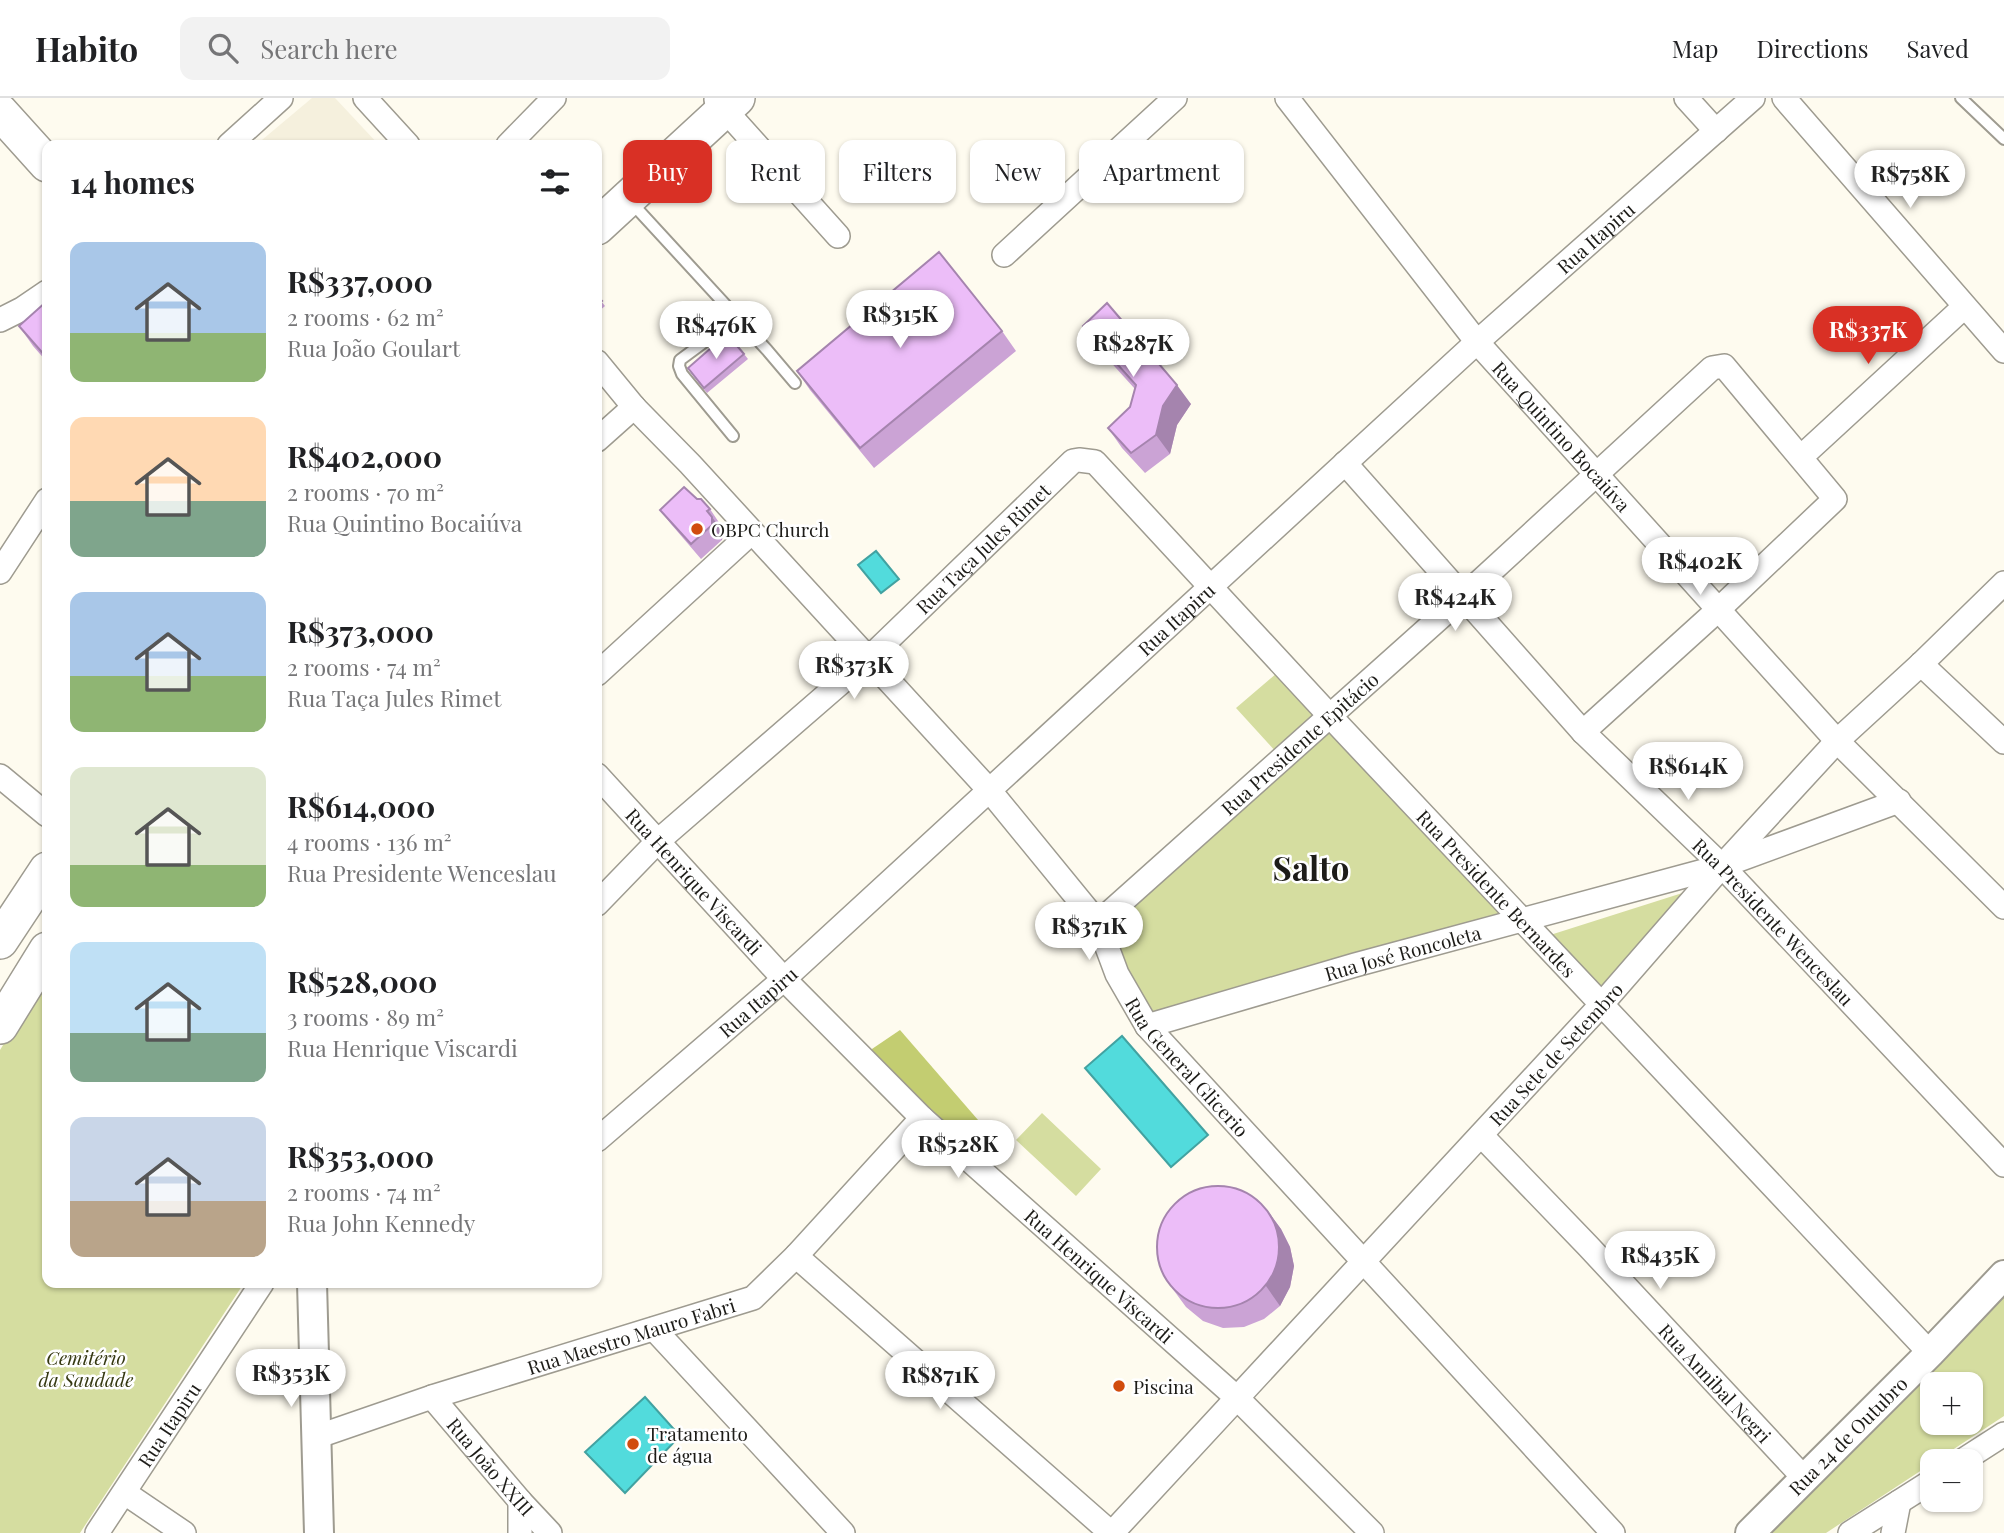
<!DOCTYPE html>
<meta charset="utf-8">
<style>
:root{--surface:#fff;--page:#f2f2f2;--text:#202124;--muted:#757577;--line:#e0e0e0;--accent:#d93025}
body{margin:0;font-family:"Playfair Display",serif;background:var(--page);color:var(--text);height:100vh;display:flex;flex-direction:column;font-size:26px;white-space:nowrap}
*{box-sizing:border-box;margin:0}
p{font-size:23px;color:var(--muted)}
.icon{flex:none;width:38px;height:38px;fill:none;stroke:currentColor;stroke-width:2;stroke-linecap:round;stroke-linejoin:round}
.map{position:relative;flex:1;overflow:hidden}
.details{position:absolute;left:42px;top:42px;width:560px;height:1148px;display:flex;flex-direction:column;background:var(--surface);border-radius:14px;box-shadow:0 2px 5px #0004}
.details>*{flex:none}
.banner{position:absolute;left:623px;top:42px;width:665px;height:63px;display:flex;gap:14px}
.tools{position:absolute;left:1920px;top:1274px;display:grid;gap:14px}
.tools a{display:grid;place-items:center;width:63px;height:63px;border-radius:14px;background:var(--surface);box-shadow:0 2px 5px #0004;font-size:35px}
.price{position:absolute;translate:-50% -60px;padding:0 16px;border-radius:24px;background:#fff;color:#222;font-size:23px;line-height:46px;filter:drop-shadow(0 2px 4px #0008)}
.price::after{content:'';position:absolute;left:50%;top:42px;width:21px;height:16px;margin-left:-10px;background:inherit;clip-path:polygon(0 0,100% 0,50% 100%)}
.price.active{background:var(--accent);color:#fff}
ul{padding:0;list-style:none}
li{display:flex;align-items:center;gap:21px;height:175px;padding:0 28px}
li span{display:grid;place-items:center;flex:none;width:196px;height:140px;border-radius:14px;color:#555}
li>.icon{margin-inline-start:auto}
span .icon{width:84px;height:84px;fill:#fffc;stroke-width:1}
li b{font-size:30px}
h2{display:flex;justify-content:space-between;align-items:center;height:84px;padding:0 28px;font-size:30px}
.pill{padding:0 24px;border-radius:14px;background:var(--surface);box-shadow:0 2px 5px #0004;font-size:24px;line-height:63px}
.pill.active{background:var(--accent);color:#fff}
header{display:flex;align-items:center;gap:42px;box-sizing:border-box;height:98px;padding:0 35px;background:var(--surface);border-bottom:2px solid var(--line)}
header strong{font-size:33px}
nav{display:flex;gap:38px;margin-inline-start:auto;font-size:24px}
.search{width:490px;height:63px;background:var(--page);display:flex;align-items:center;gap:18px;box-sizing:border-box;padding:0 24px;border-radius:14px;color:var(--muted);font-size:26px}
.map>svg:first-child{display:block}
</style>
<header>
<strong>Habito</strong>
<div class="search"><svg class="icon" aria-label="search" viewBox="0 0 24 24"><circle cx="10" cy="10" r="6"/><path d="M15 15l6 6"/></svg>Search here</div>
<nav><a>Map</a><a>Directions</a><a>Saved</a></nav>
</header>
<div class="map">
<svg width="2004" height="1435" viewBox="0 0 2004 1435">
<rect width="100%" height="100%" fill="#fefbef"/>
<path fill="#f5f0dd" d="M 312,0 L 335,0 L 379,47 L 256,47 Z"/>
<path fill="#d5dda0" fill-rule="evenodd" d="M 1277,575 L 1317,619 L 1277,655 L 1236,610 Z
M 1328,621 L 1518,819 L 1146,924 L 1100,824 Z
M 1695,791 L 1602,897 L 1547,838 Z
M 47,876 L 47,1185 L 244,1185 L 80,1435 L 0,1435 L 0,952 Z
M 1042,1015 L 1101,1071 L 1076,1098 L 1016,1042 Z
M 2004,1197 L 2004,1318 L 1826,1435 L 1770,1435 ZM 1932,1286 L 1970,1286 L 1970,1325 L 1932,1325 Z"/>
<path fill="#c3cd71" d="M 900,932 L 985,1030 L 978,1060 L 869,953 Z"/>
<path fill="#52dbdc" stroke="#42a2a1" stroke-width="2" d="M 876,453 L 899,481 L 881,495 L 858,467 Z
M 1122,938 L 1208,1037 L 1171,1069 L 1085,970 Z
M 645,1299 L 680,1338 L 625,1395 L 585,1354 Z"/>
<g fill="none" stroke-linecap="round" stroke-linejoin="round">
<defs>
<path id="service" d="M 1961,0 L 2004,41
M 630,103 L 767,252 L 795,285
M 733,338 L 682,276 L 679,268 L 680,262 L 738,219"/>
<g id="minor">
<path d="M 365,0 L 408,47"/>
<path id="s1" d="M 1287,0 L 1477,244 L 1837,643 L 2004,809"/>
<path d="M 1686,0 L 1716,33"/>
<path d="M 1784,0 L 2004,253"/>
<path d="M 716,2 L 838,138"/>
<path d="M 229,47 L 281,0"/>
<path d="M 508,47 L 554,0"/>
<path d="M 1004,157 L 1175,0"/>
<path d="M 0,222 L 22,211 L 47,194"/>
<path id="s2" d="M 597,264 L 634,309 L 690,366 L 990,693 L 1098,825 L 1117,876 L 1147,928 L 1613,1435"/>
<path d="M 597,342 L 634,309"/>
<path d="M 1801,359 L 1964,209"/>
<path id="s3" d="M 1345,365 L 1583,634 L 1722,768 L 2004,1067"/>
<path d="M 0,474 L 47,402"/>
<path d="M 1921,566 L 2004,644"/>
<path d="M 597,576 L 752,434"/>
<path id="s4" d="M 597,677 L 784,881 L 922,1020 L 1237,1300 L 1372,1435"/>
<path d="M 0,678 L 47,717"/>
<path id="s5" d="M 597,806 L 658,743 L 868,561 L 1073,363 L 1079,362 L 1095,364 L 1329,617 L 1930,1255"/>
<path id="s6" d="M 1098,825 L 1463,499 L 1712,270 L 1724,268 L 1835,401 L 1719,511 L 1583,634"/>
<path id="s7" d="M 1147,928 L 1355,867 L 1722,768 L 1899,703"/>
<path id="s8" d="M 1481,1037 L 1588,1148 L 1805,1381"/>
<path id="s9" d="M 597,1042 L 784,881 L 1477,244 L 1753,0"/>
<path d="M 796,1158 L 1111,1435"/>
<path d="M 654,1231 L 843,1435"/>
<path id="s10" d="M 432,1299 L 520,1403 L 550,1435"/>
<path id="s11" d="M 316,1339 L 432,1299 L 753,1200 L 796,1158 L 922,1020"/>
<path d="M 1962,1363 L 2004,1336"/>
<path d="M 125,1395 L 184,1435"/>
<path id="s12" d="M 97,1435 L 262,1185"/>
<path d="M 520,1435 L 520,1403"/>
<path id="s13" d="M 1112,1435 L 1601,907 L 1722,768 L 1837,643 L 1921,566 L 2004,485"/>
<path d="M 1850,1435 L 1932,1383"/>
<path d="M 1893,1435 L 1899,1404"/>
</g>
<g id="tertiary">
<path d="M 312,1185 L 319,1435"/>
<path id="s14" d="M 1750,1435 L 1930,1255 L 2004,1177"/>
</g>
<path id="primary" d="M 0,14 L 47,66
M 597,129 L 737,0
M 0,843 L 47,772
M 0,928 L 47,852"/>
</defs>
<use href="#service" stroke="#9e9b90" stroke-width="14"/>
<use href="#minor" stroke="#9e9b90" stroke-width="26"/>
<use href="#tertiary" stroke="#9e9b90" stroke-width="32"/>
<use href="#primary" stroke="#9e9b90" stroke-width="38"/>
<use href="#service" stroke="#fff" stroke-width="10"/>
<use href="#minor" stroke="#fff" stroke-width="23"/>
<use href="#tertiary" stroke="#fff" stroke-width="28"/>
<use href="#primary" stroke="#fff" stroke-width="35"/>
</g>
<path fill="#cba3d5" d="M 597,198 L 605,208 L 597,215 Z
M 47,203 L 47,264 L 33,248 L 19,228 Z
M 1083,228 L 1191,306 L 1177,327 L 1170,356 L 1145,375 L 1122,350 L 1108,330 L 1130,309 L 1135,291 L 1096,248 Z
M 1002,233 L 1016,253 L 874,370 L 810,292 L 797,273 Z
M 744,256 L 748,261 L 707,295 L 691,275 Z
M 697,401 L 710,411 L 720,426 L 718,428 L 723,434 L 722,442 L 701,461 L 671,426 L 660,412 Z
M 1267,1112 L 1281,1131 L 1290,1149 L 1294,1168 L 1290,1189 L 1280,1208 L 1264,1221 L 1244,1229 L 1223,1230 L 1203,1223 L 1186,1209 L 1172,1190 Z"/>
<path fill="#a584ae" d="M 1177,287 L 1191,306 L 1177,327 L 1170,356 L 1156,337 L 1163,308 Z
M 712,419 L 723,434 L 722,442 L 712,427 Z
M 1267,1112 L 1281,1131 L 1290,1149 L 1294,1168 L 1290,1189 L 1280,1208 L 1266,1188 Z"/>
<path fill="#ecbdf8" stroke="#a584ae" stroke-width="2" d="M 939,154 L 1002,233 L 860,350 L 797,273 Z
M 597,198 L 602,203 L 597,207 Z
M 47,203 L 47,260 L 19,228 Z
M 1107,205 L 1177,287 L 1163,308 L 1156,337 L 1131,355 L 1108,330 L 1130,309 L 1136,287 L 1083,228 Z
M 727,236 L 744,256 L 704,290 L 688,270 Z
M 684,389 L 697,401 L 701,401 L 710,411 L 707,413 L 712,419 L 712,427 L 691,446 L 660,412 Z
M1157 1149a61 61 0 1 1 122 0a61 61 0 1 1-122 0Z"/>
<g fill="#d14c0e" stroke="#fff" stroke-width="2.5">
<circle cx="697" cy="431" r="7"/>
<circle cx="1119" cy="1288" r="7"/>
<circle cx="633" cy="1346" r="7"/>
</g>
<g text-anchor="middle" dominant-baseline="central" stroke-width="5" stroke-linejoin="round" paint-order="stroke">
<g font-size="19" fill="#1d1c18" stroke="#fff">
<text stroke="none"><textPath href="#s9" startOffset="1346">Rua Itapiru</textPath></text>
<text stroke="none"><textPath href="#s1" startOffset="436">Rua Quintino Bocaiúva</textPath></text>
<text stroke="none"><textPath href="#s5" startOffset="525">Rua Taça Jules Rimet</textPath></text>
<text stroke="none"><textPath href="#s9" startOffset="779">Rua Itapiru</textPath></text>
<text stroke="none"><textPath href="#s6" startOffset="270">Rua Presidente Epitácio</textPath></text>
<text stroke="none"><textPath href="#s4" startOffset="144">Rua Henrique Viscardi</textPath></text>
<text stroke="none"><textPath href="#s5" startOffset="1262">Rua Presidente Bernardes</textPath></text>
<text stroke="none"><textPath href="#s3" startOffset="628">Rua Presidente Wenceslau</textPath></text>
<text stroke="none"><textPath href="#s7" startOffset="266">Rua José Roncoleta</textPath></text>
<text stroke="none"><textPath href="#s9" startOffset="212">Rua Itapiru</textPath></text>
<text stroke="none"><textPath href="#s13" startOffset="653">Rua Sete de Setembro</textPath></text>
<text stroke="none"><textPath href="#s2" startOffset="924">Rua General Glicerio</textPath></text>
<text stroke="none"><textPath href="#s4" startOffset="710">Rua Henrique Viscardi</textPath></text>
<text stroke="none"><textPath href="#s11" startOffset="331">Rua Maestro Mauro Fabri</textPath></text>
<text stroke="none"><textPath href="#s8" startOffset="341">Rua Annibal Negri</textPath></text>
<text stroke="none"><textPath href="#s12" startOffset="130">Rua Itapiru</textPath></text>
<text stroke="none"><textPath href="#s14" startOffset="138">Rua 24 de Outubro</textPath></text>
<text stroke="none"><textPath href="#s10" startOffset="91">Rua João XXIII</textPath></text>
</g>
<g font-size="19" fill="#1d1c18" stroke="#fff" text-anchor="start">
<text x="711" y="431">OBPC Church</text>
<text x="1133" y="1288">Piscina</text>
<text x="647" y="1335">Tratamento<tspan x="647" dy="22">de água</tspan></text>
</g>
<g font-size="19" font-style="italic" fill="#353811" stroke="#fff">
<text x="86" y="1259">Cemitério<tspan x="86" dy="22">da Saudade</tspan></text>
</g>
<g font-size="33" font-weight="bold" fill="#1d1c18" stroke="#fff">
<text x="1311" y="769">Salto</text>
</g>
</g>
</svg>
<div class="tools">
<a>+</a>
<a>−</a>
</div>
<b class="price" style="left:1910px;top:112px">R$758K</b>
<b class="price" style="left:900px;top:252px">R$315K</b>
<b class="price" style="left:716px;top:263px">R$476K</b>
<b class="price active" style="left:1868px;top:268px">R$337K</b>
<b class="price" style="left:1133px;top:281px">R$287K</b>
<b class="price" style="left:1700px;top:499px">R$402K</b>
<b class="price" style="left:1455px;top:535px">R$424K</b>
<b class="price" style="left:854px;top:603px">R$373K</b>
<b class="price" style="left:1688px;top:704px">R$614K</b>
<b class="price" style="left:1089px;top:864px">R$371K</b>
<b class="price" style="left:958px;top:1082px">R$528K</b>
<b class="price" style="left:1660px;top:1193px">R$435K</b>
<b class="price" style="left:291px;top:1311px">R$353K</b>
<b class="price" style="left:940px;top:1313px">R$871K</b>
<div class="banner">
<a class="pill active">Buy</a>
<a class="pill">Rent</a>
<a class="pill">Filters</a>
<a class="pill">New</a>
<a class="pill">Apartment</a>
</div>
<section class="details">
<h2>14 homes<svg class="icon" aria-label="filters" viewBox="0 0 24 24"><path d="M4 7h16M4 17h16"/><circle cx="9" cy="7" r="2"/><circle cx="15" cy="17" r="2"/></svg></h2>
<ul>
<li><span style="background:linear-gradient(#a9c7e8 65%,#8fb573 0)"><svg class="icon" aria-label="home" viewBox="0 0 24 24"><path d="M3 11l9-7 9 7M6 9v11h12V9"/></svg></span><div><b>R$337,000</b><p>2 rooms · 62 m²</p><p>Rua João Goulart</p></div></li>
<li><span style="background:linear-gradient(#ffd9b3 60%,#7fa58c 0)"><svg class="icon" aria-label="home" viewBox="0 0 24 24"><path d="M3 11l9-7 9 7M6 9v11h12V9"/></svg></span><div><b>R$402,000</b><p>2 rooms · 70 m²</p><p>Rua Quintino Bocaiúva</p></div></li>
<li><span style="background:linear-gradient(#a9c7e8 60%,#8fb573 0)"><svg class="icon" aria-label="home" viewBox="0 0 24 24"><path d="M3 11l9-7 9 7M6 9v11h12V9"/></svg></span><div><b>R$373,000</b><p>2 rooms · 74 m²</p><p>Rua Taça Jules Rimet</p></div></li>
<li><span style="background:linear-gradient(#dfe7d0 70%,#8fb573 0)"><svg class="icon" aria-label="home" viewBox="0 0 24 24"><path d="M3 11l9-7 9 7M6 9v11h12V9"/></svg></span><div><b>R$614,000</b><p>4 rooms · 136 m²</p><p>Rua Presidente Wenceslau</p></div></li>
<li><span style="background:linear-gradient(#bfe0f5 65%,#7fa58c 0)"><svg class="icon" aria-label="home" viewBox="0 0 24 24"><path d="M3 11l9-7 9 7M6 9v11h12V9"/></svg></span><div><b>R$528,000</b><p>3 rooms · 89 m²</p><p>Rua Henrique Viscardi</p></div></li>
<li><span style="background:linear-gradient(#c9d6e8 60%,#b9a48a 0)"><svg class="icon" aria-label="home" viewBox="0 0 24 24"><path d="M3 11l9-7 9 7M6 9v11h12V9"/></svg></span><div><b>R$353,000</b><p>2 rooms · 74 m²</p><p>Rua John Kennedy</p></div></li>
</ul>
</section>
</div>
